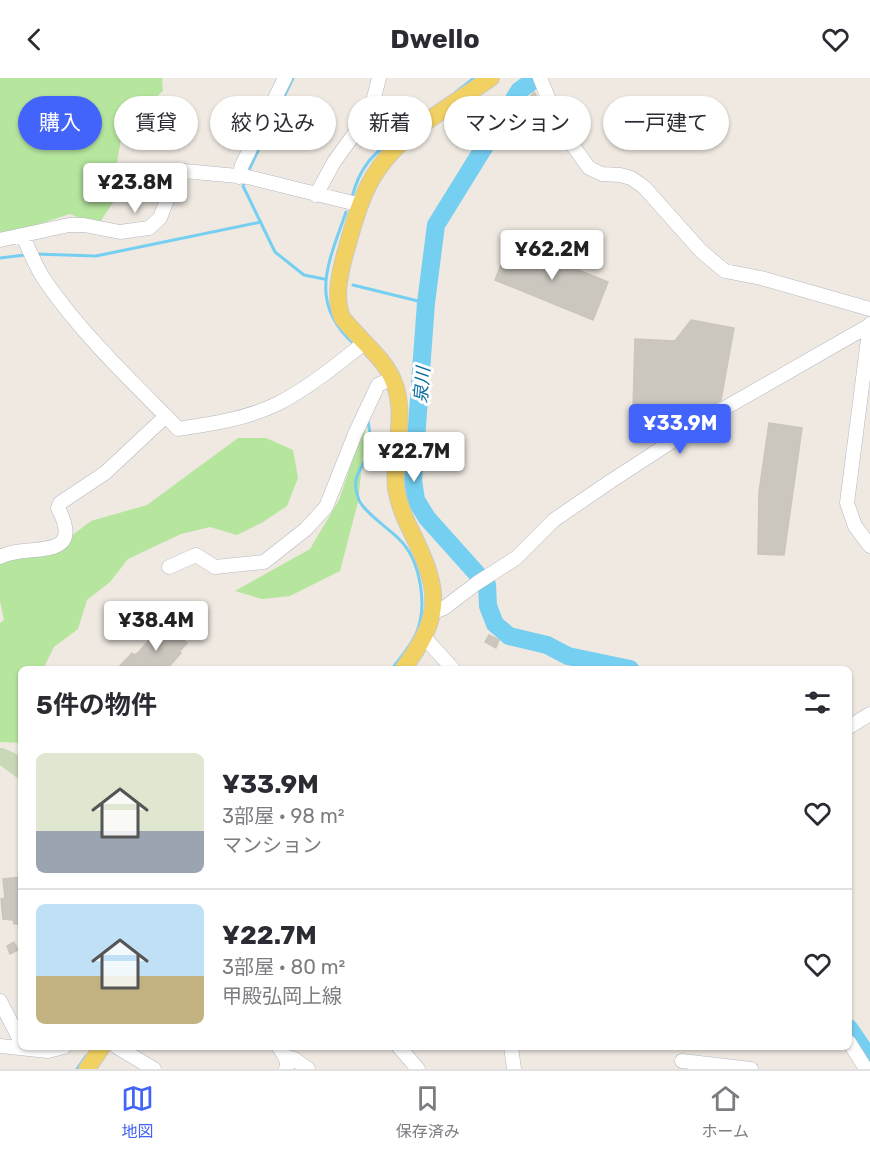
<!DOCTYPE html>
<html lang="ja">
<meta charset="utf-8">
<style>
:root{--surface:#fff;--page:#f7f7f7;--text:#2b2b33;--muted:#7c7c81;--line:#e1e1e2;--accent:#4264fb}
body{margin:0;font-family:Rubik,"Noto Sans JP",sans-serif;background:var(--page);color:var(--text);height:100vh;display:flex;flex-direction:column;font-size:22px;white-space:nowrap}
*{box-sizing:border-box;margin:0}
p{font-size:20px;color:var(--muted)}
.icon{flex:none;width:33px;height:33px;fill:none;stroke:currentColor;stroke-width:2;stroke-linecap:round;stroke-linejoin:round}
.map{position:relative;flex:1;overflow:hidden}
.drawer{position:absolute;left:18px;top:588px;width:834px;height:384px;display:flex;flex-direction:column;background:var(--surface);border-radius:9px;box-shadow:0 2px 4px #0004}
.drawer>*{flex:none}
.banner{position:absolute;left:18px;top:18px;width:834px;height:54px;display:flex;gap:12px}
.price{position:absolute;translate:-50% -51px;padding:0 14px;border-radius:6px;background:#fff;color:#222;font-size:20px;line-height:39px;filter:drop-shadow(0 2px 3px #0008)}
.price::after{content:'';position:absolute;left:50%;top:36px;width:18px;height:14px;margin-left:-9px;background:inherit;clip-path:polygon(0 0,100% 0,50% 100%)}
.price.selected{background:var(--accent);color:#fff}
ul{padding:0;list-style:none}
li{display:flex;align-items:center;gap:18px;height:150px;padding:0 18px}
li+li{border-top:2px solid var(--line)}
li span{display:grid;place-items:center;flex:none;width:168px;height:120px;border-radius:9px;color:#555}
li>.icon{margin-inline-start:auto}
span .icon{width:72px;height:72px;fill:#fffc;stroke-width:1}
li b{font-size:26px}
h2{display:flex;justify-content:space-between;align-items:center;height:72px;padding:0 18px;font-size:26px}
.tag{padding:0 21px;border-radius:27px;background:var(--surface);box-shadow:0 2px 4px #0004;font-size:21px;line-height:54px}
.tag.selected{background:var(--accent);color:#fff}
header{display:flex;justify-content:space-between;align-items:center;height:78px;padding:0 18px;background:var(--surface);font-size:27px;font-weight:700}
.menu{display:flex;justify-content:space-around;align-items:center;height:84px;border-top:2px solid var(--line);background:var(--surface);font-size:16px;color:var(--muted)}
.menu a{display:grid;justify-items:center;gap:3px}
.menu .selected{color:var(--accent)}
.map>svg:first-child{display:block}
</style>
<header><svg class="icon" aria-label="back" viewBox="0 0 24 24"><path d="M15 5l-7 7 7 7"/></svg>Dwello<svg class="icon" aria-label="heart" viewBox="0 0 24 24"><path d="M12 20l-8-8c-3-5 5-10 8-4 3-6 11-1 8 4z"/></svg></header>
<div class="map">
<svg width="870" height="991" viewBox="0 0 870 991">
<rect width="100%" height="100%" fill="#efe9e1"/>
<path fill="#b6e59e" d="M 0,0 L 162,0 L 163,13 L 138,35 L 121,61 L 116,90 L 116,120 L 98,147 L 70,136 L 12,155 L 0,156 Z
M 367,339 L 358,424 L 340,493 L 290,518 L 262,521 L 235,513 L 310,471 L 339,422 Z
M 238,360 L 266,360 L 293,372 L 298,400 L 287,428 L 263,444 L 237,457 L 210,449 L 181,456 L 128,481 L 110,504 L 87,522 L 78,551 L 54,569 L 43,591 L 21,591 L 21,665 L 0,664 L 0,545 L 4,542 L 0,523 L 0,484 L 18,476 L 46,477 L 91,443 L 147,427 Z"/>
<path fill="#c8d9b8" d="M 0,670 L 3,670 L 21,678 L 21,703 L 0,687 Z"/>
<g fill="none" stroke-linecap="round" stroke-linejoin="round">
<path stroke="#75cff0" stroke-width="3" d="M 456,14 L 474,0
M 247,96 L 293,0
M 245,102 L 243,108 L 275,174 L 304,197 L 324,201
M 352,119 C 360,88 373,76 398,57
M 346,134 C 329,184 307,224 354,266
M 35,176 L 96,178 L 261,144
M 0,180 L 25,177
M 353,207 L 426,225
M 368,343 C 369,351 372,363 370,370 C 364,393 349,395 359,422 C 364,434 389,451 399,461 C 421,482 428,529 416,556 C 410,569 400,580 392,591
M 77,991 L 86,978"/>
<path stroke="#75cff0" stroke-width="18" d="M 536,0 L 519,13 L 436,147 L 426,225 L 413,402 L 416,422 L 427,440 L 487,507 L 488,528 L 495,546 L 509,558 L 547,567 L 568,578 L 630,591
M 849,950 L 870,981"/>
</g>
<path fill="#cbc7bf" stroke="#cbc5ba" stroke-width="1.5" d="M 534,14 L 539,22 L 526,39 L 519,33 Z
M 510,164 L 608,204 L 593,242 L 495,202 Z
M 691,242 L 734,250 L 721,322 L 693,339 L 633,332 L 635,261 L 675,263 Z
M 769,345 L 802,350 L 784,477 L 758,476 L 759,414 Z
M 161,548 L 173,558 L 176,556 L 187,565 L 179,574 L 181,575 L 167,591 L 117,591 L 132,575 L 134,577 L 138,575 Z
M 489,557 L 499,562 L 496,570 L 485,564 Z
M 21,799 L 21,846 L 14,846 L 13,842 L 3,841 L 1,821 L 5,820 L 3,801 Z
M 14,864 L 18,872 L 10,876 L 7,868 Z"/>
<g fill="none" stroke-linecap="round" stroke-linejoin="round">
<defs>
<path id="minor" d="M 540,0 L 561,51 L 589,90 L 602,96 L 620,97 L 631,100 L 644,109 L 701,173 L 725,193 L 761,200 L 870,231
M 239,99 L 242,87 L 285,0
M 316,117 L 334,84 L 352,59 L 363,47 L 370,35 L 379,0
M 23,158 C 30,174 36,190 46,204 C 79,252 124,296 166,338
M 0,162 L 69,147 L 84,147 L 120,154 L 149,150 L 160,140 L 172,109 L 178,99 L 184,93 L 248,99 L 361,127
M 870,246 L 847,425 L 855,448 L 870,468
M 0,479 C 26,464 87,486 58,430 L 60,425 L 105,395 L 166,338 L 178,351 C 211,346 246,341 277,326 C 307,311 338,286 364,265
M 169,489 L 196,477 L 215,489 L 264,484 L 306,451 L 326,429 L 355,356 L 378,307 L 392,300
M 434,534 L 444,530 L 477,505 L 516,480 L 554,442 L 611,403 L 711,338 L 870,247
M 424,559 L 453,591
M 849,649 L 870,636
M 0,923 L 21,964
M 849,964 L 866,991
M 0,968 L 48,973 L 64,969
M 117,969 L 154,991
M 279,969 C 283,976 290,983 286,991
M 399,969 L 418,991
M 511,969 L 514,991
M 286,979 L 294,981 L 308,991
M 682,983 L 751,991"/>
<path id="major" d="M 403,591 C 440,541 442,517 415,461 C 407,445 399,429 396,410 C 392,374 408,337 393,302 C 385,283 367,268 354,253 C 350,248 344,243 342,239 C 334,219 340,195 345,176 C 352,151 360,121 373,99 C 399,55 451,28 491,0
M 87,991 L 102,969"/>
</defs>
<use href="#minor" stroke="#b4b7c1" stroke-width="15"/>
<use href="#major" stroke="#c9c9c9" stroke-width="18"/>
<use href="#minor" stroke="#fff" stroke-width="14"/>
<use href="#major" stroke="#f2d163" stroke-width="16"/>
</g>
<g text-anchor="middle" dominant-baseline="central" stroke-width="6" stroke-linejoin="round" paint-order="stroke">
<g font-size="18" font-style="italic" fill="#0d6fa3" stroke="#fff">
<text transform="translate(422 307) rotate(-85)">泉川</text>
</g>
</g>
</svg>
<b class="price" style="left:135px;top:136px">¥23.8M</b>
<b class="price" style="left:552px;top:203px">¥62.2M</b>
<b class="price selected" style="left:680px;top:377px">¥33.9M</b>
<b class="price" style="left:414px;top:405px">¥22.7M</b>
<b class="price" style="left:156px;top:574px">¥38.4M</b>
<div class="banner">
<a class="tag selected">購入</a>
<a class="tag">賃貸</a>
<a class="tag">絞り込み</a>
<a class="tag">新着</a>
<a class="tag">マンション</a>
<a class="tag">一戸建て</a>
</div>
<section class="drawer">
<h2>5件の物件<svg class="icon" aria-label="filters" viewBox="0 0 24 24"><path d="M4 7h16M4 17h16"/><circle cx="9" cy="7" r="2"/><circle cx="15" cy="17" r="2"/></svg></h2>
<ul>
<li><span style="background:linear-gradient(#dfe7d0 65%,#9aa5b1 0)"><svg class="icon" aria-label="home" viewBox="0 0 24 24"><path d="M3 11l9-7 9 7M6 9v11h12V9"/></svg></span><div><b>¥33.9M</b><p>3部屋 · 98 m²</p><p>マンション</p></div><svg class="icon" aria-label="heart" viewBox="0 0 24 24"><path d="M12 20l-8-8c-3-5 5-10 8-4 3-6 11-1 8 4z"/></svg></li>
<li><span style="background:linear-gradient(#bfe0f5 60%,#c2b280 0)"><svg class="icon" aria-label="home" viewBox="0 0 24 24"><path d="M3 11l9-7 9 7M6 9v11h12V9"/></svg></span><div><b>¥22.7M</b><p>3部屋 · 80 m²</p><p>甲殿弘岡上線</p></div><svg class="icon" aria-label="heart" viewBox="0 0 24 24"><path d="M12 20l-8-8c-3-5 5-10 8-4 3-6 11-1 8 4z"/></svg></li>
</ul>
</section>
</div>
<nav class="menu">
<a class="selected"><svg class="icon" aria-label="map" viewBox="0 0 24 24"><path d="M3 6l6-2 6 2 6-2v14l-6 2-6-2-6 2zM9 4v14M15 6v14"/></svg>地図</a>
<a><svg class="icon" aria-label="saved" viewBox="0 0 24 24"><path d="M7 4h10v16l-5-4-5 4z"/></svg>保存済み</a>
<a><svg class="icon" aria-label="home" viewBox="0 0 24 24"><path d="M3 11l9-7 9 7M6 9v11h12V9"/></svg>ホーム</a>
</nav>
